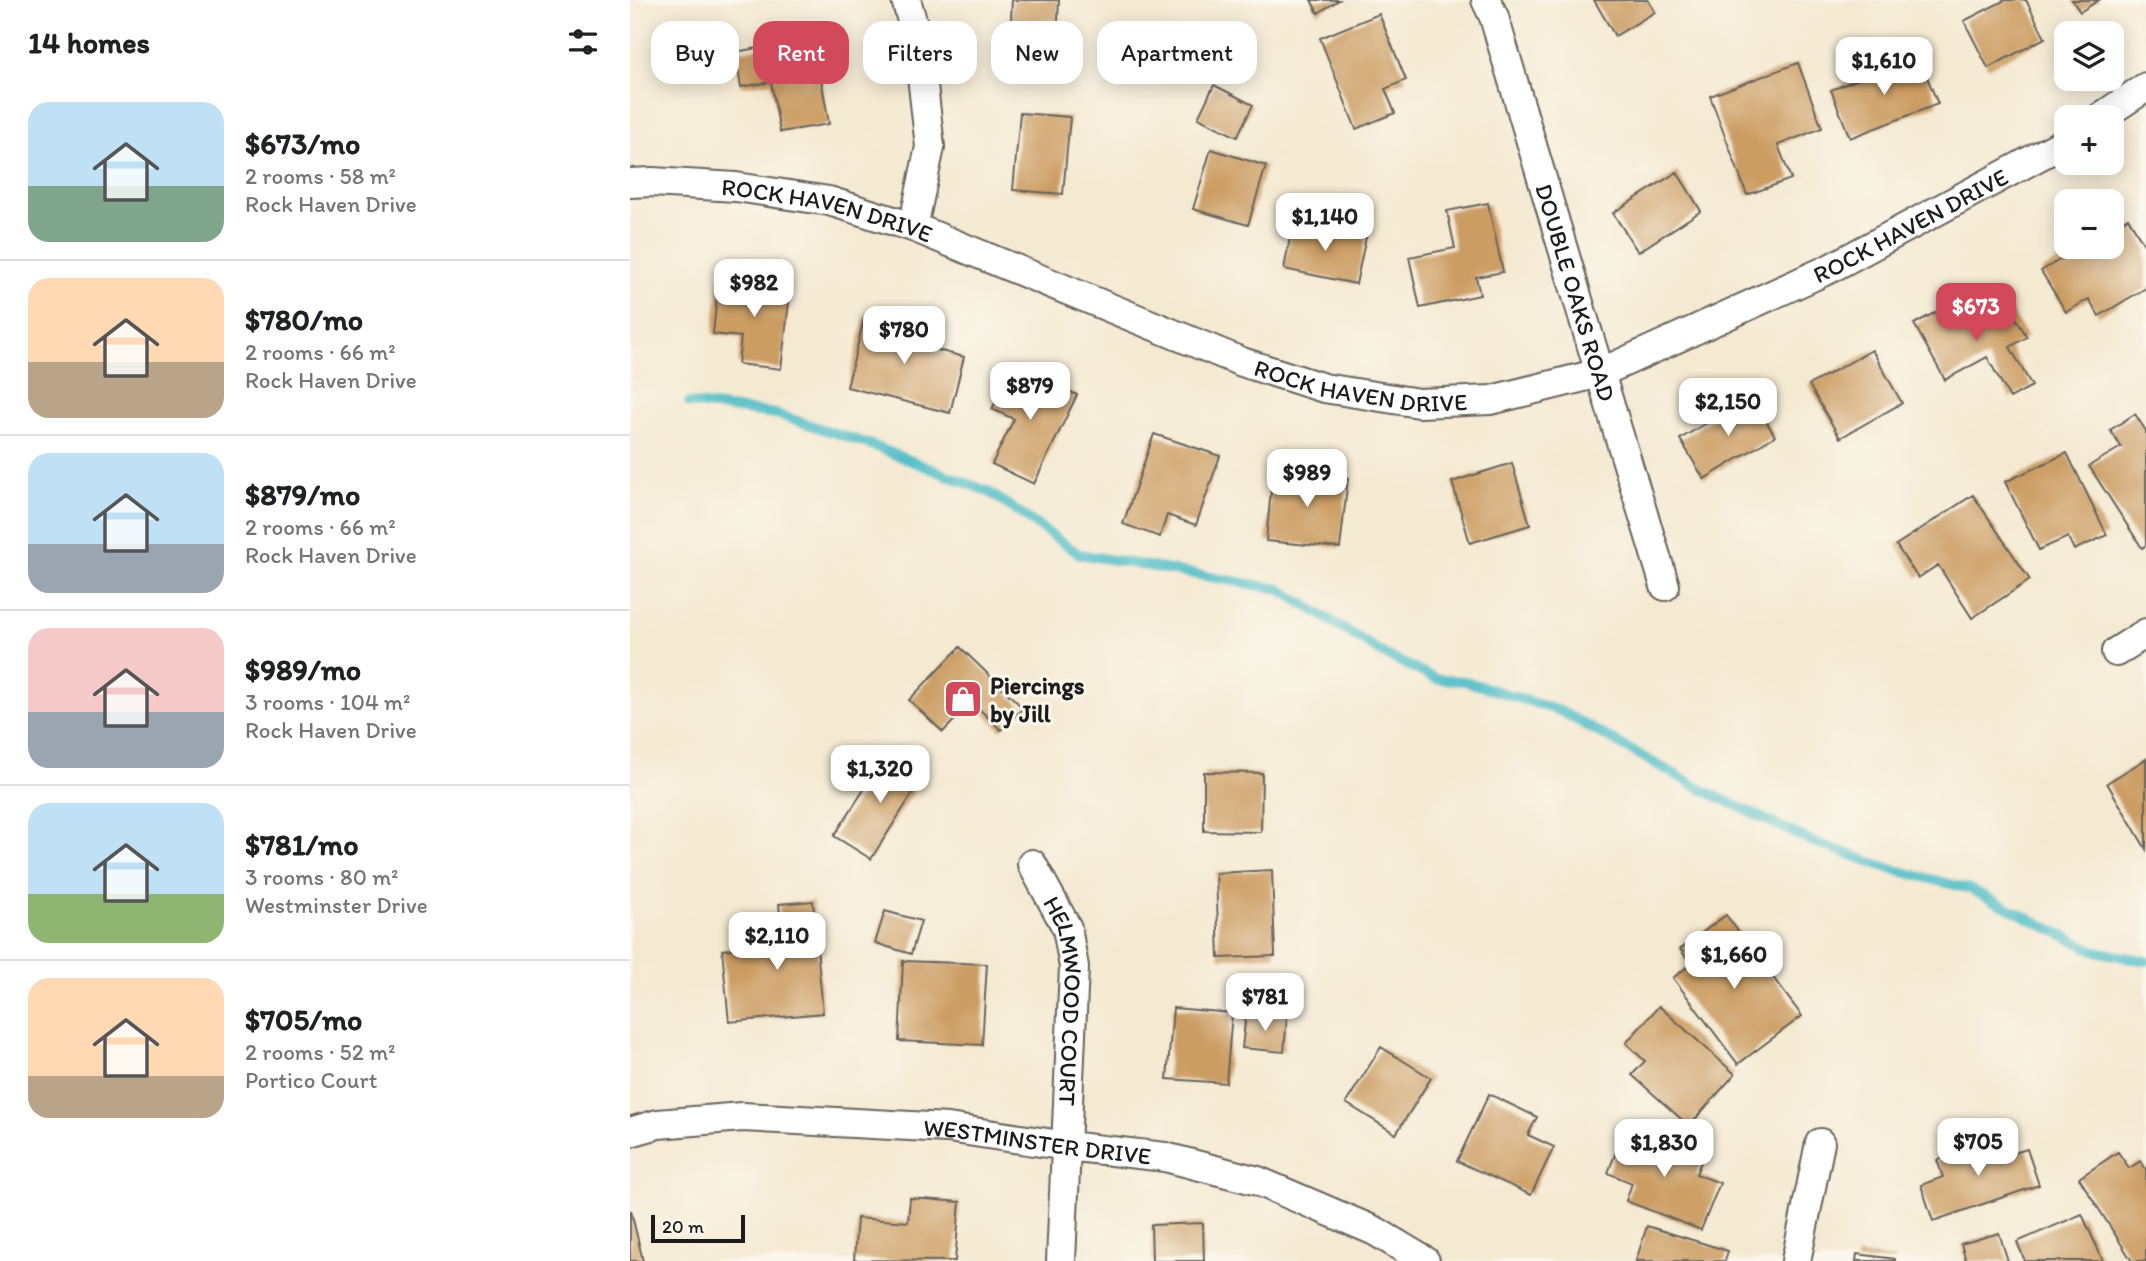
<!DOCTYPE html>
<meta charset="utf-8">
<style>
:root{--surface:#fff;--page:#f2f2f2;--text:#202124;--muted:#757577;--line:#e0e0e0;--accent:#d1495b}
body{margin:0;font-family:Itim,sans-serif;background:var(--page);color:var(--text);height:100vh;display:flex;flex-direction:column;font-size:26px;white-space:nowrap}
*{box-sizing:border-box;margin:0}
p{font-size:23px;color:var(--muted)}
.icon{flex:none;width:38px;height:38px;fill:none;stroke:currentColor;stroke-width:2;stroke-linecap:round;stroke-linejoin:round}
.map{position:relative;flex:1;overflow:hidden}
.drawer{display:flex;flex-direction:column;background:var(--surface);width:630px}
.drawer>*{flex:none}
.banner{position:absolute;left:21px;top:21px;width:665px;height:63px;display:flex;gap:14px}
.buttons{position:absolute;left:1424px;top:21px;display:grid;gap:14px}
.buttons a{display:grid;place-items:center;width:70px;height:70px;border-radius:14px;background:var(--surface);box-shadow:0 4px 18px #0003;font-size:35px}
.scale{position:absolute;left:21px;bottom:18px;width:94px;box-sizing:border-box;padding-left:7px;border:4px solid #1c1c1c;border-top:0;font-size:19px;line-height:24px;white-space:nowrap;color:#1c1c1c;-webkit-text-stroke:5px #fbf7ec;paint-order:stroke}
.price{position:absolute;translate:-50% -60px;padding:0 16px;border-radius:14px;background:#fff;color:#222;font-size:23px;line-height:46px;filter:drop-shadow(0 2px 4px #0008)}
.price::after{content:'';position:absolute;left:50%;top:42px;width:21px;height:16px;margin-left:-10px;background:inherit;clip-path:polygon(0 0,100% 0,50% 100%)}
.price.current{background:var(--accent);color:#fff}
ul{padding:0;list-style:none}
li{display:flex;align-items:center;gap:21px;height:175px;padding:0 28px}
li+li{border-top:2px solid var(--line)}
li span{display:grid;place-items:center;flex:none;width:196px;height:140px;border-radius:21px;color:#555}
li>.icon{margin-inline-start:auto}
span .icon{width:84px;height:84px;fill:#fffc;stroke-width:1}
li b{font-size:30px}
h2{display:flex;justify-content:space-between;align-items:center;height:84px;padding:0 28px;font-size:30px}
.tag{padding:0 24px;border-radius:21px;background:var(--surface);box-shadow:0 4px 18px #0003;font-size:24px;line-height:63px}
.tag.current{background:var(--accent);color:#fff}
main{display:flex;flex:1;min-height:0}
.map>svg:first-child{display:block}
</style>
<main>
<section class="drawer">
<h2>14 homes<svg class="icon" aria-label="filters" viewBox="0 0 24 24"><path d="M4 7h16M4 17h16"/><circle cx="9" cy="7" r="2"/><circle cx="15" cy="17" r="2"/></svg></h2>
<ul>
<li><span style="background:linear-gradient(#bfe0f5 60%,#7fa58c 0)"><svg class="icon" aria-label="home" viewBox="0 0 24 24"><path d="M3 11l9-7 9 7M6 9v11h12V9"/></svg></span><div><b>$673/mo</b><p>2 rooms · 58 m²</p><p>Rock Haven Drive</p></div></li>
<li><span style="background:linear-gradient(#ffd9b3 60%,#b9a48a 0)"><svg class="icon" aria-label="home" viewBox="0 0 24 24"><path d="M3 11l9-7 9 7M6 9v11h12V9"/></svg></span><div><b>$780/mo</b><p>2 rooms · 66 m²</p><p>Rock Haven Drive</p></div></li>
<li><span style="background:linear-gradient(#bfe0f5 65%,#9aa5b1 0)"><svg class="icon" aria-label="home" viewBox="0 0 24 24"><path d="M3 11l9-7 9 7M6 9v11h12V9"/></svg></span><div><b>$879/mo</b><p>2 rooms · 66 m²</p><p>Rock Haven Drive</p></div></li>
<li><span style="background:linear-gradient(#f6c9c9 60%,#9aa5b1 0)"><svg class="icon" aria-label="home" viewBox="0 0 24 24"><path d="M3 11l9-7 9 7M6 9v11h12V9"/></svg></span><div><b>$989/mo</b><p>3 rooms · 104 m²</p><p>Rock Haven Drive</p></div></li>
<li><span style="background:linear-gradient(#bfe0f5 65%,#8fb573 0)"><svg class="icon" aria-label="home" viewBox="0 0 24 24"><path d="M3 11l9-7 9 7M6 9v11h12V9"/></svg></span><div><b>$781/mo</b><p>3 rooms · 80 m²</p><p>Westminster Drive</p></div></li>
<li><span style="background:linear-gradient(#ffd9b3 70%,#b9a48a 0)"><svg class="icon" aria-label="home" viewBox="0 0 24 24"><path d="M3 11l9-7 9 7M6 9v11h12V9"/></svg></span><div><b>$705/mo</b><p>2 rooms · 52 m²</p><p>Portico Court</p></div></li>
</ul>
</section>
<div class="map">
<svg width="1516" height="1261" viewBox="0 0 1516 1261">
<rect width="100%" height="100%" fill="#fbf7ec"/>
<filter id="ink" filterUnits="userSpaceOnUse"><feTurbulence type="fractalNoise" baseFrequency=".0143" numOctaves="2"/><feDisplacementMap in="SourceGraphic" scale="14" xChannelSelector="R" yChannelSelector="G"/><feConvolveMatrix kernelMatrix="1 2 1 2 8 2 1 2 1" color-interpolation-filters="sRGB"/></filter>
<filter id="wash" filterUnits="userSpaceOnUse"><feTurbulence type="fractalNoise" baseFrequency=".00686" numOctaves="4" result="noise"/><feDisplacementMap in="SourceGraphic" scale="28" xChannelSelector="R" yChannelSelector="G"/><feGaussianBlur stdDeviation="1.57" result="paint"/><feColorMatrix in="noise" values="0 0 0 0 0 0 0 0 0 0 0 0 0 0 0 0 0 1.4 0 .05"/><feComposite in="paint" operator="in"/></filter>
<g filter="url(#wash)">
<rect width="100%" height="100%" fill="#f4e9d1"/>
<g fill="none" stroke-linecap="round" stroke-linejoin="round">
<path stroke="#4dbbc6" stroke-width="10" d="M 59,403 L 146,414 L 239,444 L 359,492 L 449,554 L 649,589 L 756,655 L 806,679 L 835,681 L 930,711 L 1075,791 L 1181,841 L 1258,868 L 1340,889 L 1465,951 L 1516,961"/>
</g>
<g id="blocks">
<path fill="#cc9d64" d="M 382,0 L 429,0 L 426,59 L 379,57 Z
M 681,0 L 709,0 L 688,13 Z
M 964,0 L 1018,0 L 1025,12 L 985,36 Z
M 1375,0 L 1396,0 L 1415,38 L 1358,68 L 1334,21 Z
M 1442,0 L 1469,0 L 1450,12 Z
M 749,14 L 776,80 L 755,89 L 765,113 L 726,129 L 690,38 Z
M 184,38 L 199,124 L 150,132 L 141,82 L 111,87 L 105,52 Z
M 1288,55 L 1308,104 L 1220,138 L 1201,90 Z
M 1168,63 L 1192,128 L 1148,145 L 1161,179 L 1117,195 L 1080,96 Z
M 584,85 L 623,105 L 607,137 L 568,118 Z
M 390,113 L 440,117 L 433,194 L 383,190 Z
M 581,149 L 636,166 L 618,225 L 563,209 Z
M 1047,172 L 1071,211 L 1008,252 L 983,213 Z
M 858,203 L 873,272 L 846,277 L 850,295 L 790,308 L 779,257 L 825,248 L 817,211 Z
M 1498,218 L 1516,248 L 1516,288 L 1469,316 L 1459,299 L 1436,312 L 1411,271 L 1451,247 L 1482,247 L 1482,228 Z
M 663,222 L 736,237 L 726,284 L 654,269 Z
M 89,277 L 161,285 L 151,369 L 108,364 L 111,337 L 83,334 Z
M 1374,298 L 1397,337 L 1380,347 L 1402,386 L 1380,398 L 1357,357 L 1315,380 L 1284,324 L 1324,302 L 1335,320 Z
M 235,315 L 296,330 L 292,346 L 334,357 L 320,413 L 217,387 Z
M 1242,350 L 1272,403 L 1210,438 L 1179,385 Z
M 385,365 L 447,395 L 404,484 L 362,464 L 384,419 L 362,409 Z
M 1121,396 L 1145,436 L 1074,479 L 1050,439 Z
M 1505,414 L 1516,431 L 1516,545 L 1512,548 L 1459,466 L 1491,447 L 1480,430 Z
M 524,434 L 590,456 L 566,525 L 537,515 L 530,537 L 493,524 Z
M 1437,453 L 1477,535 L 1444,550 L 1438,537 L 1409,550 L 1375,482 Z
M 882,463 L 900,525 L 840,543 L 822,482 Z
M 643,470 L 718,478 L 710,548 L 636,541 Z
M 1343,495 L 1400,580 L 1342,618 L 1308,565 L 1288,578 L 1266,545 Z
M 330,647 L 393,708 L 371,730 L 342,702 L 313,732 L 279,700 Z
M 259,751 L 295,774 L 241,859 L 204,836 Z
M 1516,759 L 1516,849 L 1477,783 Z
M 574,772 L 632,773 L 631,832 L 574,831 Z
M 642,870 L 645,956 L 589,958 L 586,873 Z
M 183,901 L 193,1013 L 99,1022 L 92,950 L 153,944 L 149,904 Z
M 255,911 L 291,921 L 281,954 L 245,943 Z
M 1096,915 L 1172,1016 L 1108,1064 L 1043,978 L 1061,964 L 1050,949 Z
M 273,961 L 357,964 L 352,1045 L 269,1041 Z
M 1029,1006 L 1105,1074 L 1059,1126 L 1002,1075 L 1015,1061 L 996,1043 Z
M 543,1008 L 602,1013 L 596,1083 L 537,1079 Z
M 616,1014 L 657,1017 L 654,1052 L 612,1048 Z
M 751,1047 L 801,1078 L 766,1134 L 716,1103 Z
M 859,1094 L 907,1117 L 898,1135 L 924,1147 L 901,1195 L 827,1161 Z
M 995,1128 L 1073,1157 L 1066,1174 L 1090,1183 L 1071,1230 L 996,1201 L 1002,1183 L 978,1173 Z
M 1372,1137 L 1378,1155 L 1397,1149 L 1409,1185 L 1303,1221 L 1291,1185 L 1313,1177 L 1307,1160 Z
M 1488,1152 L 1499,1168 L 1511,1161 L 1516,1170 L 1516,1261 L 1502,1261 L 1449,1178 Z
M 280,1198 L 330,1202 L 325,1261 L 224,1260 L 227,1218 L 278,1222 Z
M 0,1211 L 1,1211 L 13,1261 L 0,1261 Z
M 1452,1214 L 1473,1261 L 1395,1261 L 1387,1242 Z
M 573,1223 L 574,1261 L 522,1261 L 521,1225 Z
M 1017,1226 L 1098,1251 L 1095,1261 L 1006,1261 Z
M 1369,1233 L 1378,1261 L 1336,1261 L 1331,1244 Z
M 1227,1254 L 1265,1259 L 1265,1261 L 1226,1261 Z"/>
</g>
</g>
<g filter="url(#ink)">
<use href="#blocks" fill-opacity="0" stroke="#68645b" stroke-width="2"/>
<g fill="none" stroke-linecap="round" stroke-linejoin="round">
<defs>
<g id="minor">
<path d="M 276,0 L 288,41 L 300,147 L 283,227"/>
<path id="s1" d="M 856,0 L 864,17 L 960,340 L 1035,586"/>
<path d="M 1471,117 L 1516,87"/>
<path id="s2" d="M 0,183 L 22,182 L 106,187 L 199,201 L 283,227 L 612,362 L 694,388 L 789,403 L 861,400 L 970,373 L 1199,269 L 1437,141"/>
<path d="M 1486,652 L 1516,633"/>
<path id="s3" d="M 402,864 L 437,928 L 444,967 L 431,1261"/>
<path id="s4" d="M 0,1132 L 28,1124 L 112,1117 L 318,1128 L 437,1146 L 535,1157 L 628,1181 L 745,1231 L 795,1261"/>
<path d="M 1166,1261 L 1190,1143"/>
</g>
</defs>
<use href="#minor" stroke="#68645b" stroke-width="32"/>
<use href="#minor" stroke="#fff" stroke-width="28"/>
</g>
</g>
<defs>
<symbol id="shop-square" viewBox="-11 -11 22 22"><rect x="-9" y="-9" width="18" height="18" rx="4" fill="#d1495b" stroke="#fbf7ec"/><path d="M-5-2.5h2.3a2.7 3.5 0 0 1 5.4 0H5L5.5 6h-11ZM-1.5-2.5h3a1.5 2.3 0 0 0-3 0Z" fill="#fff"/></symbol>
</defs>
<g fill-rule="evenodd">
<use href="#shop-square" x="311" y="677" width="44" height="44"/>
</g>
<g text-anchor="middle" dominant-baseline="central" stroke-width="6" stroke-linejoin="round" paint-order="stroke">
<g font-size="24" fill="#1c1c1c" stroke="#fbf7ec">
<text stroke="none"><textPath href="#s2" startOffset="200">ROCK HAVEN DRIVE</textPath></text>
<text stroke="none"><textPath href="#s2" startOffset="1354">ROCK HAVEN DRIVE</textPath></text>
<text stroke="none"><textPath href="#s1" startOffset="306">DOUBLE OAKS ROAD</textPath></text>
<text stroke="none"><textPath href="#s2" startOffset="766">ROCK HAVEN DRIVE</textPath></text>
<text stroke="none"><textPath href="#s3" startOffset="145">HELMWOOD COURT</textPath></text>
<text stroke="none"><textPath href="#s4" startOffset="410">WESTMINSTER DRIVE</textPath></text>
</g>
<g font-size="24" font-weight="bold" fill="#1c1c1c" stroke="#fbf7ec" text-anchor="start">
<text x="360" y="685">Piercings<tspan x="360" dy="28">by Jill</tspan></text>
</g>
</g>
</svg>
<div class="buttons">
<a><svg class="icon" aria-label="layers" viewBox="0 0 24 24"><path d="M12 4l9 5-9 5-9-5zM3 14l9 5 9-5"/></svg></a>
<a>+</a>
<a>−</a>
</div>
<div class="scale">20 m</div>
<b class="price" style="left:1254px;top:97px">$1,610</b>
<b class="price" style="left:695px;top:253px">$1,140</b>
<b class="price" style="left:124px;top:319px">$982</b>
<b class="price current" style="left:1346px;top:343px">$673</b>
<b class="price" style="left:274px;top:366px">$780</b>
<b class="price" style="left:400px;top:422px">$879</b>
<b class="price" style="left:1098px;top:438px">$2,150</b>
<b class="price" style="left:677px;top:509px">$989</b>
<b class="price" style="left:250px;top:805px">$1,320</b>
<b class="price" style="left:147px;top:972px">$2,110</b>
<b class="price" style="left:1104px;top:991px">$1,660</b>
<b class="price" style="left:635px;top:1033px">$781</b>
<b class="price" style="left:1348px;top:1178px">$705</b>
<b class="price" style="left:1034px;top:1179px">$1,830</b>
<div class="banner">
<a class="tag">Buy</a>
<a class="tag current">Rent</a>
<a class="tag">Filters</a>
<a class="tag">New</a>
<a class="tag">Apartment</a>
</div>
</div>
</main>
